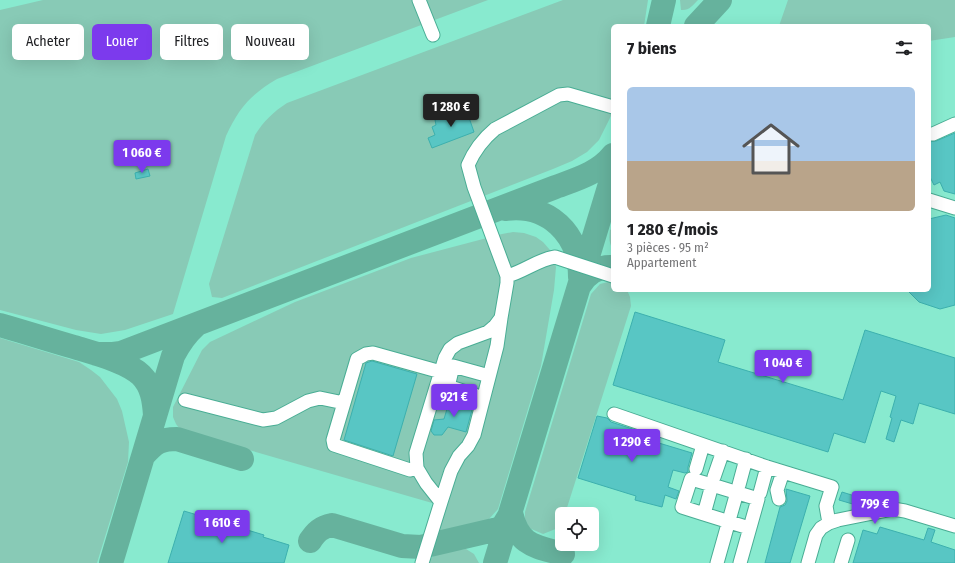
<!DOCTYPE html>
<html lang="fr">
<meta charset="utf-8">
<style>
:root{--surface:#fff;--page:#f2f2f2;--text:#202124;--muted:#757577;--line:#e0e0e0;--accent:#7c3aed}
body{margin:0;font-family:"Fira Sans Condensed",sans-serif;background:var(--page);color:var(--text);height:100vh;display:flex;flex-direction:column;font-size:15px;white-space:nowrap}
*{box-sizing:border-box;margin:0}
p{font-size:13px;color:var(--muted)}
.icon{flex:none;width:22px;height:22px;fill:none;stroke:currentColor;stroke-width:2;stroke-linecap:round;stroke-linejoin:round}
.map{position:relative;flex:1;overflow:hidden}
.drawer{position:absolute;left:611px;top:24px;width:320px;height:268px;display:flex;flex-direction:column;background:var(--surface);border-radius:6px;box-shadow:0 4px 16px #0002}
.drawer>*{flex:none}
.hud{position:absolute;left:12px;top:24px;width:380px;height:36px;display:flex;gap:8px}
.fabs{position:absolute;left:555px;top:507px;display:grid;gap:8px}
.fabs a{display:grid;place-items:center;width:44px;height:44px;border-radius:6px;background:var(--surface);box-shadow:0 4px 16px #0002;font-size:20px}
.price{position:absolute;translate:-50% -34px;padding:0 9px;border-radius:4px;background:var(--accent);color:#fff;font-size:13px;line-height:26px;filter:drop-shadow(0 1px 2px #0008)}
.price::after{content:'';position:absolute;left:50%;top:24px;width:12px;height:9px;margin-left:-6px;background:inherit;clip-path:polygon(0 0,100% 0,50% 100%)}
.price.selected{background:#222;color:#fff}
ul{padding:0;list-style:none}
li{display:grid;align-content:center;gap:8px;height:212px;padding:0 16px}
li+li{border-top:1px solid var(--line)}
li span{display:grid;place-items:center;height:124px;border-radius:6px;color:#555}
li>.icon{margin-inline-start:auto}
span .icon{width:72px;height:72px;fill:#fffc;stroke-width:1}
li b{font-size:17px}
h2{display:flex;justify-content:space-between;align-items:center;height:48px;padding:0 16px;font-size:17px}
.chip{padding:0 14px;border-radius:6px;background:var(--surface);box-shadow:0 4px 16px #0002;font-size:14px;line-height:36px}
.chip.selected{background:var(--accent);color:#fff}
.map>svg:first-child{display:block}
</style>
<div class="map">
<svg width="955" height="563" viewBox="0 0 955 563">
<rect width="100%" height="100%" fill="#88eacf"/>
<path fill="#88cab6" d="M 43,0 L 488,0 L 277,79 C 250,95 239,108 226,136 L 173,314 L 125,330 L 101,334 L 76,330 L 0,310 L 0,10 Z
M 563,0 L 648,0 L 644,26 L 613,26 L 613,111 L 609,120 L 599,140 L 587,152 L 572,161 L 553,169 L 222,298 L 212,297 L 209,284 L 255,135 C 264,121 273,112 287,103 Z
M 680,0 L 698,0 C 693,5 689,11 681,10 Z
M 788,0 L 955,0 L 955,37 L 929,41 L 929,26 L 779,26 Z
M 613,228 L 613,250 C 609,243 609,238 610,230 Z
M 513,232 L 524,233 L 536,237 L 543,242 L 550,250 L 556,267 L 554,290 L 541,366 L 498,509 L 489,519 L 475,525 L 438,532 L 446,507 L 187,432 L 179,428 L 176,424 L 173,417 L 173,407 L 202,350 L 210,342 L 295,302 L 411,258 L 502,234 Z
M 612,281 L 613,282 L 613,290 L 627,290 L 630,297 L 631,306 L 565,514 L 562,514 L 562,525 L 558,528 L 543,534 L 529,528 L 525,519 L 525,512 L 591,294 L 600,284 Z
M 0,338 L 79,362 L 91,370 L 100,377 L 117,399 L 122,411 L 129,442 L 128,462 L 97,563 L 0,563 Z
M 466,549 L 474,554 L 479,563 L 429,563 C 433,549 454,551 466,549 Z"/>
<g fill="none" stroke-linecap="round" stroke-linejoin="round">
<path stroke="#66b29d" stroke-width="24" d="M 658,26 L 664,0
M 696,26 L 720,0
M 505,209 C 548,203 580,234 580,277
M 580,285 C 587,273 599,266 613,267
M 0,325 C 25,332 49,340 74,347 C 93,353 126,361 141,375 C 152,386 154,400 155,415
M 97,354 L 113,354 L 121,353 L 553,188 C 574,180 598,174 613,155
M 144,455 C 155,443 160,439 177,439 L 242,459
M 511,513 C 519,546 534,546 563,554
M 310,541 C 316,532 321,527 332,525 L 402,546 L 421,547 L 498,529 L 503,526 L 511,513
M 111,563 L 173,356 C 179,344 186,334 196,325
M 495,563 L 613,174"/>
</g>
<path fill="#58c6c4" stroke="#3cb0ae" d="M 466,109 L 474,132 L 432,148 L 428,138 L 435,135 L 432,127 L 436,125 L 435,120 Z
M 955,133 L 955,194 L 944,191 L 940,182 L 934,185 L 929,175 L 929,142 L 936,141 Z
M 148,169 L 150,176 L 136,179 L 135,173 Z
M 946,215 L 955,218 L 955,305 L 940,309 L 919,302 L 907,290 L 929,290 L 929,219 Z
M 635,312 L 725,340 L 718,362 L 843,400 L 865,330 L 955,358 L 955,414 L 919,403 L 913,424 L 901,420 L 894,442 L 886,439 L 892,418 L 890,417 L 896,396 L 881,391 L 865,443 L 834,433 L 828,452 L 613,385 Z
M 372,361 L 417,374 L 393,456 L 344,440 L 366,363 Z
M 450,399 L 473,406 L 466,432 L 448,427 L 442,435 L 434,435 L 431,431 L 434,420 L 444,419 Z
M 597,416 L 607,418 L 611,422 L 648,434 L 647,439 L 649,440 L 692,453 L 688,467 L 688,472 L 685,473 L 673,470 L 668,487 L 679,491 L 676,499 L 665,495 L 662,507 L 635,500 L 636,496 L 578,478 Z
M 786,489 L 810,496 L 790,563 L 765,563 L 780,507 L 785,505 L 787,501 Z
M 842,492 L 858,497 L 856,505 L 839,500 Z
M 184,511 L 264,535 L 263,537 L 289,545 L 284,563 L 168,563 Z
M 880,527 L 924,540 L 928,528 L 935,530 L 931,542 L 955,550 L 955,563 L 853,563 L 863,530 L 877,534 Z"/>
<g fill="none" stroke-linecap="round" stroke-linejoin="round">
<defs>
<path id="minor" d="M 419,0 L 433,35
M 929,134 L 933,134 L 955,124
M 929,200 L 955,208
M 507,276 C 523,272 539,259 555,257 L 613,276
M 441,384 L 475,395
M 448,387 L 453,366 L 482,374
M 185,400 L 263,420 L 276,418 L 308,401 L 320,398 L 344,403
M 614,414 L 767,467 L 832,487 L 826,506 L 829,523
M 417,468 L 410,470 L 334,445 L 333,440 L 357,359 L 366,354 L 373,353 L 441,372
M 696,469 L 703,445
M 714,477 L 723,451
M 739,485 L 746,459
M 760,493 L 767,467
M 779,499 L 777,490 L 783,472
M 441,502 L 451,471 L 459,456 L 468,446 L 474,435 L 497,346 L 501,318
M 704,514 L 682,507 L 691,479 L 712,485
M 422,563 L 441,502 L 426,483 L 417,468 L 416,453 L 445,358 L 450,349 L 458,343 L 488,332 L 495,326 L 501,318 L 507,283 L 507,276 L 474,187 L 468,165 C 474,151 483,139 495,129 L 559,95 L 568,94 L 613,107
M 717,563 L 737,492
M 740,563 L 758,499 L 712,485 L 704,514 L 749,528
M 808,563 L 816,535 L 821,528 L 829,523 L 838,520 L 893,509 L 905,511 L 955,526
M 841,563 L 848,540"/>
</defs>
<use href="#minor" stroke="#49ad94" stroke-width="15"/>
<use href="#minor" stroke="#fff" stroke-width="13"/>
</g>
</svg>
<div class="fabs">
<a><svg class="icon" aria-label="locate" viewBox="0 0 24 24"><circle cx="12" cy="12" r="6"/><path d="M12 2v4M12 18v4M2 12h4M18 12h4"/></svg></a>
</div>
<b class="price selected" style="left:451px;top:128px">1 280 €</b>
<b class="price" style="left:142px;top:174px">1 060 €</b>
<b class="price" style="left:783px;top:384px">1 040 €</b>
<b class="price" style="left:454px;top:418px">921 €</b>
<b class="price" style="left:632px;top:463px">1 290 €</b>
<b class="price" style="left:875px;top:525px">799 €</b>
<b class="price" style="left:222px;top:544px">1 610 €</b>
<div class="hud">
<a class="chip">Acheter</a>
<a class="chip selected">Louer</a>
<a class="chip">Filtres</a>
<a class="chip">Nouveau</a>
</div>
<section class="drawer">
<h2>7 biens<svg class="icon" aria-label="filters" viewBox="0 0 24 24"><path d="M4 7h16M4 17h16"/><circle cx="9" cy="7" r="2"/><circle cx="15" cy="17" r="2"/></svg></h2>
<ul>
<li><span style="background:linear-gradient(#a9c7e8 60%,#b9a48a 0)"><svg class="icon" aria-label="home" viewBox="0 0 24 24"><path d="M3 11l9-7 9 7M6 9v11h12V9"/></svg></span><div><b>1 280 €/mois</b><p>3 pièces · 95 m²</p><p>Appartement</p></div></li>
</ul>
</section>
</div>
